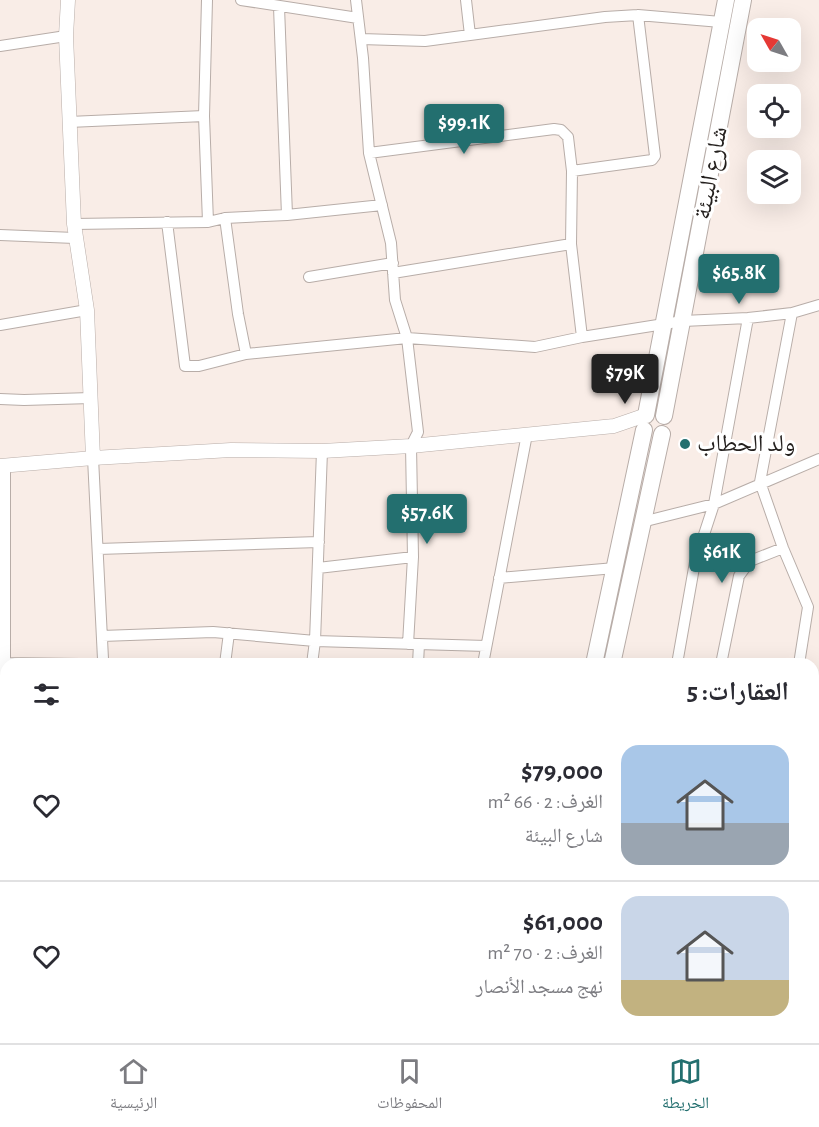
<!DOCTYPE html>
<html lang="ar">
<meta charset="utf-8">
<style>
:root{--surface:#fff;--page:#f7f7f7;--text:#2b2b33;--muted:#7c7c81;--line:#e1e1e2;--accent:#236f6f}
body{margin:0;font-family:"Alegreya Sans","Noto Naskh Arabic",sans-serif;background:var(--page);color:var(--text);direction:rtl;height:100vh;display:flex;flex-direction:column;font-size:22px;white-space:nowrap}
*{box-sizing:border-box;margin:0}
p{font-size:20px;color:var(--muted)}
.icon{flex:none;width:33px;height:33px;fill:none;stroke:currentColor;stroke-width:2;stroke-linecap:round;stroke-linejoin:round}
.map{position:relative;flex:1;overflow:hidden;direction:ltr}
.drawer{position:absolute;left:0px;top:658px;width:819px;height:386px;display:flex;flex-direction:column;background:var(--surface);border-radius:18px 18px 0 0;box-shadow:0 6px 24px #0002;direction:rtl}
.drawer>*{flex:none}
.needle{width:39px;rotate:309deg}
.controls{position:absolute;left:747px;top:18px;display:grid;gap:12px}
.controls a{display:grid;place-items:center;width:54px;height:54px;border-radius:12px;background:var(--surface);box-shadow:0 6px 24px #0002;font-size:30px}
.price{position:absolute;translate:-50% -51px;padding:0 14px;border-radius:6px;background:var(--accent);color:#fff;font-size:20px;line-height:39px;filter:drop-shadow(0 2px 3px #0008)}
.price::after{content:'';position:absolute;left:50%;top:36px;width:18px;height:14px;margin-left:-9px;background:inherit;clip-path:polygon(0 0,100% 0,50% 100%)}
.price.active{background:#222;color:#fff}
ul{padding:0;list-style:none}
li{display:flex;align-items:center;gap:18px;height:150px;padding:0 30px}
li+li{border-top:2px solid var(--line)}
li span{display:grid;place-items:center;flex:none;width:168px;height:120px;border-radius:18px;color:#555}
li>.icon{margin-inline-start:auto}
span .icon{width:72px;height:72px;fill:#fffc;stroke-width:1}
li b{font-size:26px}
h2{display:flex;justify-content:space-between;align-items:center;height:72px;padding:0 30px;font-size:26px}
.tab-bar{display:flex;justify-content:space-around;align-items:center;height:84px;border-top:2px solid var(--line);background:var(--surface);font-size:16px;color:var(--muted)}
.tab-bar a{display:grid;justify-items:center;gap:3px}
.tab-bar .active{color:var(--accent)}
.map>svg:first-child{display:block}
</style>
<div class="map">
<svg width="819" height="1043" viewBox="0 0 819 1043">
<rect width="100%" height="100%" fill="#f9ede7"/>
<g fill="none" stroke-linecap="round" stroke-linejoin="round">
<defs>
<path id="service" d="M 0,949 L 6,950
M 23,1040 L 24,1038
M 86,1043 L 87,1038
M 484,1043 L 485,1038"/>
<path id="minor" d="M 207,0 L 204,116 L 208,222
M 241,0 L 358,18
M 356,0 L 363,58 L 369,153 L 391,243 L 395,300 L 407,338 L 418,432 L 411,446 L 413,557 L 408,644
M 466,0 L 470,35
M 279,7 L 287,215
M 361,39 L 425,41 L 605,17 L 638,15 L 721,22
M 0,46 L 66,36
M 69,122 L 204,116
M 369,153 L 554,129 L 561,130 L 568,137 L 572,171 L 571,244 L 582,337
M 572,171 L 652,160 L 655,156 L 638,15
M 225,218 L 238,314 L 246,354 L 407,338 L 535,347 L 582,337 L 683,321 L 748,318 L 792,313 L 819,305
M 167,222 L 185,366 L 199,366 L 246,354
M 74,224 L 208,222 L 225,218 L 287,215 L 382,205
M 0,235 L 75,238
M 393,273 L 571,244
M 309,277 L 393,263
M 792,313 L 760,482 L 783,548 L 808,607
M 0,325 L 87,310
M 0,399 L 24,400 L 91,398
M 93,458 L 103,659 L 100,664
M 642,522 L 714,504 L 819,459
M 98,549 L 319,542
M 318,568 L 413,557
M 499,578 L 615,568
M 102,636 L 213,632 L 315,641 L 486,646
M 5,663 L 80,664
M 225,664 L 229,633
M 312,664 L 315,641 L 322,451
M 418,664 L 419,644
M 483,664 L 527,434
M 677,664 L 695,562 L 714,504 L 748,318
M 721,664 L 739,576 L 750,561 L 783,548
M 799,664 L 808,607
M 813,698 L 819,713
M 0,706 L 5,675 L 5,466
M 813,814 L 819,812
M 813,915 L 819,913
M 562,1043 L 563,1038
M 640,1043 L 641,1038
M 725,1043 L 726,1038"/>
<path id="tertiary" d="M 68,0 L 66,36 L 74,224 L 87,310 L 93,458
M 0,466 L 93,458 L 231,450 L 322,451 L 411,446 L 614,426 L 646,415"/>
<path id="primary" d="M 646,415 L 726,0
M 664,416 L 743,0
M 594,664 L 644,430
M 612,664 L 662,434
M 517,1043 L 518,1038
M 535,1043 L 536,1038"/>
</defs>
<use href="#service" stroke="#b8ada8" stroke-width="7"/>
<use href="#minor" stroke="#b8ada8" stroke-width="12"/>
<use href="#tertiary" stroke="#b8ada8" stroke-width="15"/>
<use href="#primary" stroke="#b8ada8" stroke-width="18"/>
<use href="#service" stroke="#fff" stroke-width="5"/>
<use href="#minor" stroke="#fff" stroke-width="10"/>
<use href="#tertiary" stroke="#fff" stroke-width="14"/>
<use href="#primary" stroke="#fff" stroke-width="16"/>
</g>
<circle fill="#236f6f" stroke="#fff" stroke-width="2" cx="685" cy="444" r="6"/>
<g text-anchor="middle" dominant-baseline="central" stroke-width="6" stroke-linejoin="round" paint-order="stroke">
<g font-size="24" fill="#24201e" stroke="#fff">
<text transform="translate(711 173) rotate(-79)">شارع البيئة</text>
</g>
<g font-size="24" fill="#24201e" stroke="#fff" text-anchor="start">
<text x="697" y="444">ولد الحطاب</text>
</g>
</g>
</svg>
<div class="controls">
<a><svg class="needle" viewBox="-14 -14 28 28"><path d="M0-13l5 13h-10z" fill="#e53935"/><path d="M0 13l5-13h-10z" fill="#7c7c81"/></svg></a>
<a><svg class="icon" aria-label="locate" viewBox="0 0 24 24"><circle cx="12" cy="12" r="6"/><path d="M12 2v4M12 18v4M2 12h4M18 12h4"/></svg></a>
<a><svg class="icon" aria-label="layers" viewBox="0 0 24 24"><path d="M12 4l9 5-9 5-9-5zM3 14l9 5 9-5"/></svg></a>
</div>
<b class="price" style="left:464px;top:155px">$99.1K</b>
<b class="price" style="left:739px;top:305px">$65.8K</b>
<b class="price active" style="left:625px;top:405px">$79K</b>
<b class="price" style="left:427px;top:545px">$57.6K</b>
<b class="price" style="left:722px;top:584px">$61K</b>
<section class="drawer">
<h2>العقارات: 5<svg class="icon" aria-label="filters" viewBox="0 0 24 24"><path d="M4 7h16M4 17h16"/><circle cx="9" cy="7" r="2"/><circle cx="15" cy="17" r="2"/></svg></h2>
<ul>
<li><span style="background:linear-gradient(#a9c7e8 65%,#9aa5b1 0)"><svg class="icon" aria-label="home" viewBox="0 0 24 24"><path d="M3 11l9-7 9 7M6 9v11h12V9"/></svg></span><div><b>$79,000</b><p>الغرف: 2 · 66 m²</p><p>شارع البيئة</p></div><svg class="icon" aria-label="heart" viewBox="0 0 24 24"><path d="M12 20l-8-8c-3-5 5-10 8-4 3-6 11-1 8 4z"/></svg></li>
<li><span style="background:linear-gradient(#c9d6e8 70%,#c2b280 0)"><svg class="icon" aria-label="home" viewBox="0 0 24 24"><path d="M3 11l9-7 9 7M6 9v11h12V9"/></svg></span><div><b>$61,000</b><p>الغرف: 2 · 70 m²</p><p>نهج مسجد الأنصار</p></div><svg class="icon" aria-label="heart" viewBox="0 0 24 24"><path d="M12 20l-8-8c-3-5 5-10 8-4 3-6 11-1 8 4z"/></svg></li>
</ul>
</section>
</div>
<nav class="tab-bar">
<a class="active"><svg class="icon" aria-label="map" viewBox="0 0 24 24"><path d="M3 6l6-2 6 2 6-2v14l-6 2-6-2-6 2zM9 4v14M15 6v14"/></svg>الخريطة</a>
<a><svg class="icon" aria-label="saved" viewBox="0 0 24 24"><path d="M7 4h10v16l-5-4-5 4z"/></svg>المحفوظات</a>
<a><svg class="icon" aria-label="home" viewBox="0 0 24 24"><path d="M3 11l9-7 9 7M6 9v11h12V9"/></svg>الرئيسية</a>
</nav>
